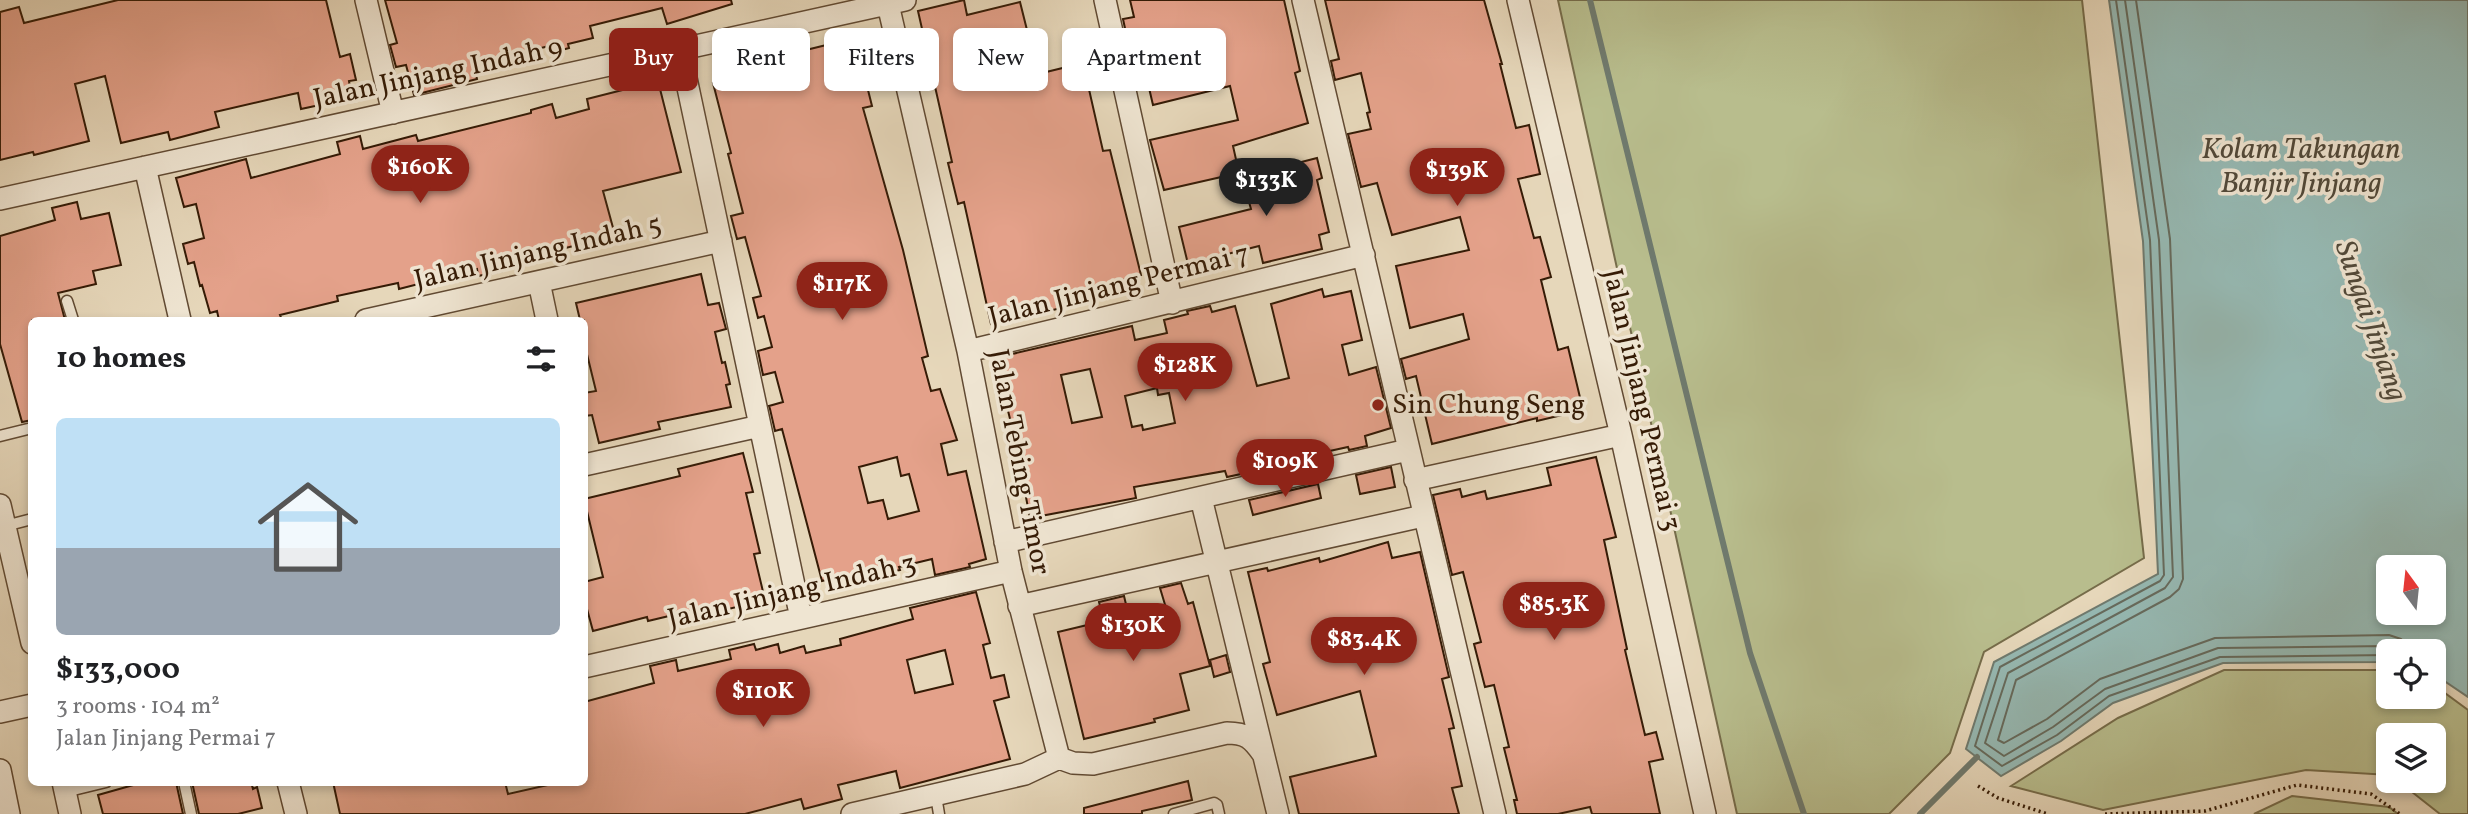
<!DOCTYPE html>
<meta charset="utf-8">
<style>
:root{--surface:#fff;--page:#f6f6f6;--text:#202124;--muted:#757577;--accent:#8f2418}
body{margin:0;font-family:Vollkorn,serif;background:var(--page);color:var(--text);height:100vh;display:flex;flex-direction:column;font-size:26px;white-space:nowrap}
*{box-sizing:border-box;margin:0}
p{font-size:23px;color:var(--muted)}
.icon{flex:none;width:38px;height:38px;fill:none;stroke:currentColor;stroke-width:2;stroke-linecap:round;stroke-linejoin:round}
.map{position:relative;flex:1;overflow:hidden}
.details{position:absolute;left:28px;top:317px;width:560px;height:469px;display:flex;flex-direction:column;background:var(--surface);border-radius:10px;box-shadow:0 4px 10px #0003}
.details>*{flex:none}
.guide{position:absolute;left:609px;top:28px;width:665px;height:63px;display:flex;gap:14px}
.needle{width:46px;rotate:345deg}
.controls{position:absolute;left:2376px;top:555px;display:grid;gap:14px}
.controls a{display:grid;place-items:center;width:70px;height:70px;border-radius:10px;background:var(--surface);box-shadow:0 4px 10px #0003;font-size:35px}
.price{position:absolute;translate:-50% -60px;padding:0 16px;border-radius:24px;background:var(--accent);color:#fff;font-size:23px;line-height:46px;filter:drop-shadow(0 2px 4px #0008)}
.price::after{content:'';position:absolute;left:50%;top:42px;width:21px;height:16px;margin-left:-10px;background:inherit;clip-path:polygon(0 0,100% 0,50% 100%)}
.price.on{background:#222;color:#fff}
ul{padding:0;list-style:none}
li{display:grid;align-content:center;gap:14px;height:371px;padding:0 28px}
li span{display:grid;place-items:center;height:217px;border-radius:10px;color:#555}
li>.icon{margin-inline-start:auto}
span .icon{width:126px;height:126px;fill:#fffc;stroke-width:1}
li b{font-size:30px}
h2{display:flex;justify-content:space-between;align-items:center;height:84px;padding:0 28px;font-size:30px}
.tag{padding:0 24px;border-radius:10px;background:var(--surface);box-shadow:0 4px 10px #0003;font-size:24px;line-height:63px}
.tag.on{background:var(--accent);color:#fff}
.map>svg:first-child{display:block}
</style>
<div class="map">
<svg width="2468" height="814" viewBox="0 0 2468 814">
<rect width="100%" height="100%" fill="#e6d7ba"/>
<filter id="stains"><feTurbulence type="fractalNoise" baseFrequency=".00286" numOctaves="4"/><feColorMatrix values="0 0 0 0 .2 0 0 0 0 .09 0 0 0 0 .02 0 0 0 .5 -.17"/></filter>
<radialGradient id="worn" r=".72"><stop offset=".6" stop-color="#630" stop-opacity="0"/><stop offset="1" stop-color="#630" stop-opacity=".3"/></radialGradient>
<path fill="#b8bd8d" stroke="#766c4a" stroke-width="2" d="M 1558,0 L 2082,0 L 2144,558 L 1984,652 L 1950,753 L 1889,814 L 1737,814 Z
M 2224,670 L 2389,670 L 2389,696 L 2434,696 L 2434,685 L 2468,710 L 2468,814 L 2440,814 L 2398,781 L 2434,780 L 2434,735 L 2389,735 L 2389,775 L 2306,770 L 2103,810 L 2011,786 L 2118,718 Z
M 2292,796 L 2389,807 L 2398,814 L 2254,814 Z"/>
<path fill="#96b9b3" stroke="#6f7a6e" stroke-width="2" fill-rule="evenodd" d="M 2109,0 L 2468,0 L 2468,697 L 2434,674 L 2434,651 L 2389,651 L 2389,662 L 2223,663 L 2113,703 L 2061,741 L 2001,776 L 1966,749 L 1994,662 L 2158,574 L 2143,241 ZM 2389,567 L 2434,567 L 2434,612 L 2389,612 Z"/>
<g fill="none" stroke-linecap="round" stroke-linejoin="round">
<path stroke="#666a5c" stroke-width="2" d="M 2116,0 L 2150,240 L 2164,575 L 2160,581 L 2000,667 L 1975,746 L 2002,766 L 2057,735 L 2109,696 L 2220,657 L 2389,655
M 2125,0 L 2159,240 L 2173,577 L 2165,588 L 2008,673 L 1985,743 L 2004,756 L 2053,727 L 2105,689 L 2218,648 L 2387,646 L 2399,651
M 2136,0 L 2170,239 L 2183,579 L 2179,589 L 2170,597 L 2016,680 L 1998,740 L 2004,743 L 2047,719 L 2100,679 L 2215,638 L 2389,635 L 2401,639 L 2412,651"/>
<path stroke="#6f7a6e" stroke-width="6" d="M 1590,0 L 1750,653 L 1804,814
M 1920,814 L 1977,757"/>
</g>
<path fill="#e4a18a" stroke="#351b06" stroke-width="2" fill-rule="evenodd" d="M 118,0 L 326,0 L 340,57 L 350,54 L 356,80 L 349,81 L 352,98 L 301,109 L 298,93 L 293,94 L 215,112 L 219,127 L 170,140 L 168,132 L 121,143 L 105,76 L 75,84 L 89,141 L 34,155 L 33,152 L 0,160 L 0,12 L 19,7 L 24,23 Z
M 385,0 L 731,0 L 732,4 L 667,24 L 662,8 L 590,26 L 593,38 L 568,44 L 569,48 L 551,53 L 549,46 L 474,65 L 477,79 L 414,95 L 406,65 L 396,67 L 390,45 L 397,43 Z
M 964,0 L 967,15 L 1020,2 L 1038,74 L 1083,63 L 1103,151 L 1110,150 L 1141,275 L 1063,297 L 1066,307 L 991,324 L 964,202 L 958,204 L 948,163 L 952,162 L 918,11 Z
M 1130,0 L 1284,0 L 1300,71 L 1295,73 L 1308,123 L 1233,146 L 1239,173 L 1164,190 L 1150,140 L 1238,120 L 1230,86 L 1153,105 L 1139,45 L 1129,47 L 1123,19 L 1134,17 Z
M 1325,0 L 1484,0 L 1502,64 L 1500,64 L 1516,128 L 1529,125 L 1540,174 L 1518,179 L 1534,238 L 1540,237 L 1551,277 L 1541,280 L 1558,350 L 1568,347 L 1583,410 L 1537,421 L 1537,418 L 1432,444 L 1416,376 L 1406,379 L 1401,359 L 1469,339 L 1463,314 L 1410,328 L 1396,266 L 1469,250 L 1460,217 L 1392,235 L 1377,183 L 1361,187 L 1348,134 L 1371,129 L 1367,113 L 1370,112 L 1361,73 L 1335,80 L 1331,61 L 1339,59 Z
M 855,38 L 872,106 L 863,108 L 903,250 L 928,356 L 922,358 L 931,391 L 940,389 L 957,440 L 941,444 L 948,475 L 966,471 L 986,559 L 969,564 L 970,567 L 935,575 L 932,559 L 899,567 L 900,570 L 878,575 L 877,571 L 847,579 L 846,575 L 822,581 L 782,429 L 775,431 L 770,409 L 769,406 L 783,402 L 775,372 L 763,375 L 758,351 L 772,347 L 764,316 L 758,318 L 753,298 L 761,296 L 745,237 L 737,239 L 731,216 L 743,213 L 728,154 L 731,153 L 713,83 L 767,69 L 765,60 ZM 897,457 L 901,476 L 909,474 L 919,511 L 888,519 L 883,500 L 868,503 L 859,467 Z
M 658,81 L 681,172 L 603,191 L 615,235 L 501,265 L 503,271 L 478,276 L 477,269 L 399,289 L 398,283 L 337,296 L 338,301 L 280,315 L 282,320 L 219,320 L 217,311 L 210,313 L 202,285 L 200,286 L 194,262 L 188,264 L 183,244 L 204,238 L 196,204 L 184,207 L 176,178 L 246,159 L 251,178 L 340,154 L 337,142 L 360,136 L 363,149 L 416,135 L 418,141 L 531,113 L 531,110 L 552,104 L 556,118 L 589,109 L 587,99 Z
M 1317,158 L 1322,178 L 1317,180 L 1329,232 L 1319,235 L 1322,249 L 1263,263 L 1259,246 L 1188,264 L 1179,227 L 1251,209 L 1242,177 Z
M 77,202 L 81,219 L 109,213 L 121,265 L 93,271 L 96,284 L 58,293 L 65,320 L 32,320 L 32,420 L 22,422 L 0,344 L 0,236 L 55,220 L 52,208 Z
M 701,274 L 708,305 L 719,303 L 726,329 L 715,332 L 722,363 L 725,362 L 730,384 L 726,385 L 731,407 L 658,422 L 660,429 L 599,443 L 592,415 L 584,416 L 584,393 L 596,391 L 584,342 L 584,320 L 580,320 L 576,303 Z
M 1322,289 L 1324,297 L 1351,291 L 1362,340 L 1342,345 L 1349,375 L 1376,367 L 1391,428 L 1365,436 L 1367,446 L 1349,450 L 1348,447 L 1311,455 L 1311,459 L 1227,477 L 1225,471 L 1134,487 L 1136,498 L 1030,518 L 1014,435 L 995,358 L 1132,326 L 1135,340 L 1167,333 L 1164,320 L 1188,314 L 1187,311 L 1210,306 L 1212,312 L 1235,306 L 1257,386 L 1289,378 L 1271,304 ZM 1090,369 L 1102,417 L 1072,423 L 1061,375 ZM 1157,388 L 1158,395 L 1169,393 L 1175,423 L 1143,430 L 1142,425 L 1132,427 L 1125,396 Z
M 743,453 L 753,492 L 746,493 L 760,553 L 754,554 L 765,600 L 712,613 L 711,606 L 648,621 L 647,617 L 593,631 L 584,598 L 584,582 L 603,577 L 584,499 L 680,476 L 678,469 Z
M 1596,457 L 1616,537 L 1604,540 L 1627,649 L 1625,650 L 1645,735 L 1656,732 L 1663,759 L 1649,762 L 1660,814 L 1592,814 L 1590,807 L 1558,814 L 1517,814 L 1514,800 L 1517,800 L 1504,748 L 1509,747 L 1494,685 L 1485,687 L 1474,644 L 1481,642 L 1463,572 L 1452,575 L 1433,495 L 1460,489 L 1462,497 L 1485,491 L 1487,499 L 1551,485 L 1547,468 Z
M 1391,467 L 1395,487 L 1360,494 L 1356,475 Z
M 1318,484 L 1321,498 L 1253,515 L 1249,500 Z
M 1388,542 L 1392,558 L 1420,552 L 1449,677 L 1442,679 L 1454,728 L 1449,729 L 1462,786 L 1452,788 L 1459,814 L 1299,814 L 1290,777 L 1376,756 L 1360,691 L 1277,715 L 1263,664 L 1270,662 L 1248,572 L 1267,568 L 1268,571 L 1319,558 L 1320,562 Z
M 1181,583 L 1188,604 L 1193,602 L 1210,666 L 1180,674 L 1189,710 L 1154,719 L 1155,722 L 1084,739 L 1058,632 L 1104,621 L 1099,602 L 1124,596 L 1129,617 L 1166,608 L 1160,588 Z
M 976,592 L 990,643 L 983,645 L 991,678 L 1004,675 L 1009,697 L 994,701 L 1010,759 L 900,788 L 896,771 L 838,785 L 842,799 L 804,809 L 801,799 L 745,814 L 340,814 L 333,782 L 505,782 L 508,794 L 561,782 L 584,782 L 584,702 L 654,683 L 650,666 L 676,660 L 678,671 L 731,659 L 729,650 L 754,644 L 756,650 L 778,644 L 780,653 L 804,646 L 806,653 L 841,645 L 840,639 L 913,619 L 910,608 ZM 945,650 L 953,684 L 915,693 L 907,660 Z
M 1226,655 L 1230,672 L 1214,677 L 1210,660 Z
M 1188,781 L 1192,800 L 1142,811 L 1142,814 L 1084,814 L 1084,808 Z
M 144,782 L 176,782 L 183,814 L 103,814 L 98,795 Z
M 192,782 L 251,782 L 253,789 L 257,787 L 262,808 L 238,814 L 199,814 Z"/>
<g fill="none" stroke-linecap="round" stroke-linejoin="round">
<defs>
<path id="service" d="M 67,301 L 73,320
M 0,436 L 32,428
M 5,526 L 32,519
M 184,782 L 191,814
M 65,792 L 106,782
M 936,796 L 939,814
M 1174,814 L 1214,803 L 1217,805 L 1219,814"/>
<path id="minor" d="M 366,0 L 393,113
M 887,0 L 968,351 L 1011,571 L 1059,758
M 1105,0 L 1172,303
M 1303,0 L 1495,814
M 1518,0 L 1621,435 L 1705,814
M 680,50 L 801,618
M 145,167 L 180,320
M 0,199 L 905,0
M 539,282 L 547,320
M 366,320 L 721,241
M 968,351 L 1364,255
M 584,465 L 760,426
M 1415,480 L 1621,435
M 1201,498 L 1278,814
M 0,505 L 32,643
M 1005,542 L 1408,450
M 1019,606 L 1423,516
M 584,667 L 1011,571
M 0,712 L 32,705
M 1059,758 L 1073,763 L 1093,764 L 1227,733 C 1246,733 1252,738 1263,754
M 0,770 L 9,814
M 63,782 L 70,814
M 288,782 L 296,814
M 852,814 L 1025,774 L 1059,758"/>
</defs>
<use href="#service" stroke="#614a33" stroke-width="13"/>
<use href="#minor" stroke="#614a33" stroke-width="24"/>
<path stroke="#351b06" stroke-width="3.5" stroke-dasharray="2 3.5" stroke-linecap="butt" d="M 1978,786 L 1998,798 L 2048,814
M 2105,814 L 2205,811 L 2297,785 L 2371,794 L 2400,814"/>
<use href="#service" stroke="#efe5d2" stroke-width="10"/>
<use href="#minor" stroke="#efe5d2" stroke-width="21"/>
</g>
<circle fill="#8f2418" stroke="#efe5d2" stroke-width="2.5" cx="1378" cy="405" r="7"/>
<g text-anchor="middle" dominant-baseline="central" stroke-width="7" stroke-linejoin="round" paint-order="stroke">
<g font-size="28" fill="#351b06" stroke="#efe5d2">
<text transform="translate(438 74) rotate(-12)">Jalan Jinjang Indah 9</text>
<text transform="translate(538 253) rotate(-13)">Jalan Jinjang Indah 5</text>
<text transform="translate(1119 286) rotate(-14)">Jalan Jinjang Permai 7</text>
<text transform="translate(1641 400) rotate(77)">Jalan Jinjang Permai 3</text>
<text transform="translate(1019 462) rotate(79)">Jalan Tebing Timor</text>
<text transform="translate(792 592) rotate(-13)">Jalan Jinjang Indah 3</text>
</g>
<g font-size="28" fill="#351b06" stroke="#efe5d2" text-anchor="start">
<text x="1392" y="405">Sin Chung Seng</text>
</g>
<g font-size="30" font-style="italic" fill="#524a3a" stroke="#efe5d2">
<text x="2301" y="150">Kolam Takungan<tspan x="2301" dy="34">Banjir Jinjang</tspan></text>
<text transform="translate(2370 321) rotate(71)">Sungai Jinjang</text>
</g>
</g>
<rect width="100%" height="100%" filter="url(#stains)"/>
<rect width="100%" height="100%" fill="url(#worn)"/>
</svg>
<div class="controls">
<a><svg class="needle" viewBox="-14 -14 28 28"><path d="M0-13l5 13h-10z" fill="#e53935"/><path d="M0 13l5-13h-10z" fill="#757577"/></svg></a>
<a><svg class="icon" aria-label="locate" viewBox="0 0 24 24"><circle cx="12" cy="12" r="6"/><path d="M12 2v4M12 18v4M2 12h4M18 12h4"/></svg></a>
<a><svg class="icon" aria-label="layers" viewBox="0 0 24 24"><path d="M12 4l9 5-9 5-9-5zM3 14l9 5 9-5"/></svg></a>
</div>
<b class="price" style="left:420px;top:205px">$160K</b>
<b class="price" style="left:1457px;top:208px">$139K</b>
<b class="price on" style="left:1266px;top:218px">$133K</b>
<b class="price" style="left:842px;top:322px">$117K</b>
<b class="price" style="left:1185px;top:403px">$128K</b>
<b class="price" style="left:1285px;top:499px">$109K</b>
<b class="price" style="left:1554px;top:642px">$85.3K</b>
<b class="price" style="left:1133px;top:663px">$130K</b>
<b class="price" style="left:1364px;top:677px">$83.4K</b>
<b class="price" style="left:763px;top:729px">$110K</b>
<div class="guide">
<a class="tag on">Buy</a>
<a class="tag">Rent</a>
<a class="tag">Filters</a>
<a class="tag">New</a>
<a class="tag">Apartment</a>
</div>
<section class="details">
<h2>10 homes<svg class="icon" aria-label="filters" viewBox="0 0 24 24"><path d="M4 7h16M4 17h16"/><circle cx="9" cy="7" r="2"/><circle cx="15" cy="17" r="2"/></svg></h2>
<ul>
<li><span style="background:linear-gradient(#bfe0f5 60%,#9aa5b1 0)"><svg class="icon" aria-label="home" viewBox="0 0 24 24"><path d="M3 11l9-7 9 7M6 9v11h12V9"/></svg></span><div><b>$133,000</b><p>3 rooms · 104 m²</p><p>Jalan Jinjang Permai 7</p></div></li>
</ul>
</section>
</div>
